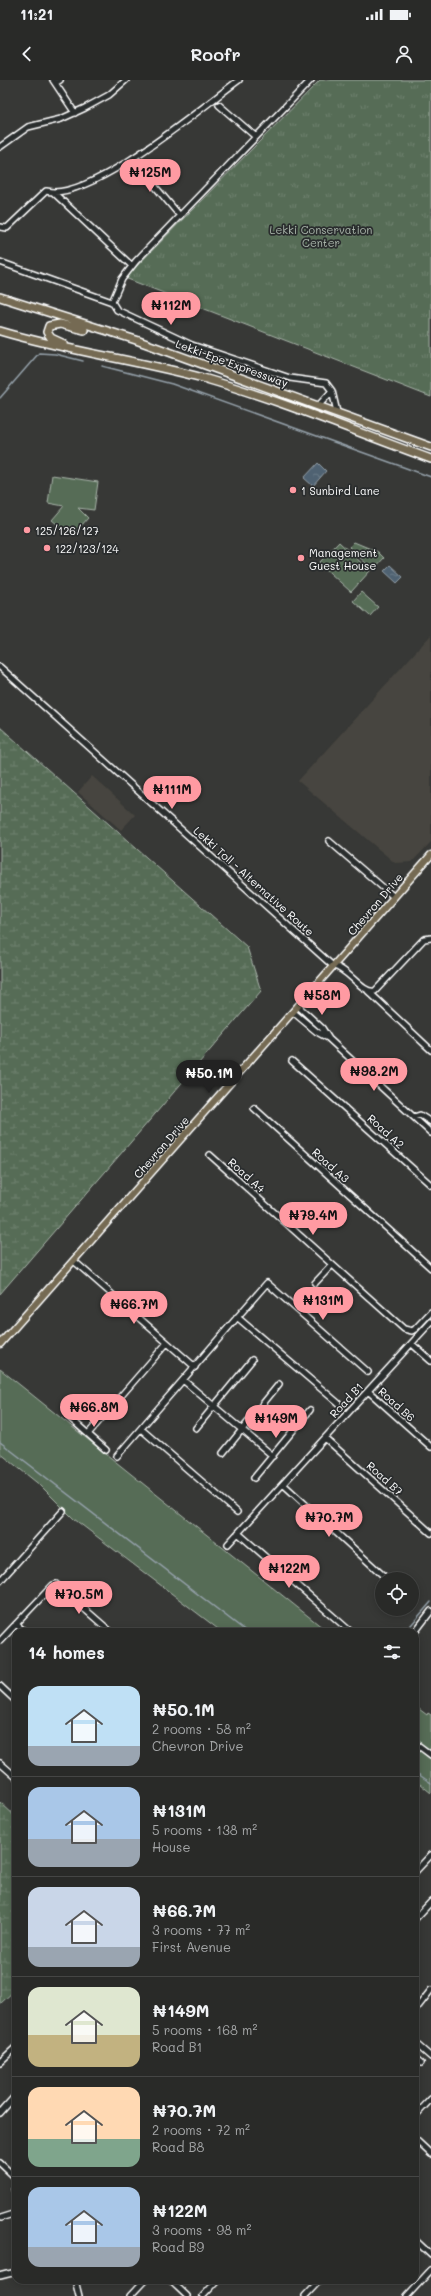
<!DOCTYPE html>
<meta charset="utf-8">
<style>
:root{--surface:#292a28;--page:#353634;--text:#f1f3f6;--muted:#a5a7a8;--line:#454645;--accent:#ff9aa2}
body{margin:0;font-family:Mali,sans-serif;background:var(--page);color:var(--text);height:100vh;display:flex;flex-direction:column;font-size:15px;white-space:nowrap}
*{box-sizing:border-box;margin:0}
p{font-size:13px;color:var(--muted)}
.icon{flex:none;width:22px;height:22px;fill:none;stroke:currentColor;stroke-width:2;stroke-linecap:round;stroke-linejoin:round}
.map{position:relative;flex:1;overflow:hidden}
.details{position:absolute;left:12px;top:1548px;width:407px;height:656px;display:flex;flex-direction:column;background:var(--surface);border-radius:12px;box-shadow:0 2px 10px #0003,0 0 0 1px var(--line)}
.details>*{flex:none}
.controls{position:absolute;left:375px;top:1492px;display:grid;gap:8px}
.controls a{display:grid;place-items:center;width:44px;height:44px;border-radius:50%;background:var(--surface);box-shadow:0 2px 10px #0003,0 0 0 1px var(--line);font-size:20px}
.price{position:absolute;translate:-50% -34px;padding:0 9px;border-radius:14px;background:var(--accent);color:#111;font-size:13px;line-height:26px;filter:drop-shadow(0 1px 2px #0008)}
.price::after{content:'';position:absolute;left:50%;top:24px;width:12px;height:9px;margin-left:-6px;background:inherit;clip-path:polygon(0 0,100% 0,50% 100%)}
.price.current{background:#222;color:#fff}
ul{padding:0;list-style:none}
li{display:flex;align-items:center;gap:12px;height:100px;padding:0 16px}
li+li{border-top:1px solid var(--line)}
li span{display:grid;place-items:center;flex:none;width:112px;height:80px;border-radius:12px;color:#555}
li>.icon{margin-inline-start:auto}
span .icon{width:48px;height:48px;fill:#fffc;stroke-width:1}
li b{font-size:17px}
h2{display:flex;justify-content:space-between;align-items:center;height:48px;padding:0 16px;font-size:17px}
.status{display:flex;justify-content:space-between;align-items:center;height:28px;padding:0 20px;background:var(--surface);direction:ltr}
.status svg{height:11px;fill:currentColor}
header{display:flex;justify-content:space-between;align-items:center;height:52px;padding:0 16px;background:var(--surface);font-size:18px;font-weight:600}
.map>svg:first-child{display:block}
</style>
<div class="status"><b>11:21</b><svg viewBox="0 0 49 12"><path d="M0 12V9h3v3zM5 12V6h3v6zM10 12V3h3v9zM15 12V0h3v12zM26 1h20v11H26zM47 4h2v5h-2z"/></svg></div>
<header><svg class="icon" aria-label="back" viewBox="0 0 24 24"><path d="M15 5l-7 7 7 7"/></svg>Roofr<svg class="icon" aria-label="person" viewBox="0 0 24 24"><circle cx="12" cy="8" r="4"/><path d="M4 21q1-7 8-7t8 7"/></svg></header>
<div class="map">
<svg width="431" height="2216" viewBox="0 0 431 2216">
<defs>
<pattern id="wetland-marsh" width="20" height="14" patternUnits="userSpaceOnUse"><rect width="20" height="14" fill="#566c57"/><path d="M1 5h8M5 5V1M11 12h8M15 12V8" fill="none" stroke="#6f8270"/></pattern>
<pattern id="park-tufts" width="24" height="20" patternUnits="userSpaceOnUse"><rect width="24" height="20" fill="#566c57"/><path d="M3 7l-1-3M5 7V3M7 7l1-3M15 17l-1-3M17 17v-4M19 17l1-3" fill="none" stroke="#6f8270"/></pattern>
<pattern id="water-ripples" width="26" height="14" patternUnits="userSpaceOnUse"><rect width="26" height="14" fill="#4f6272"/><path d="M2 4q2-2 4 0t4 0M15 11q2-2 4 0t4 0" fill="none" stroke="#697a87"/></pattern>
</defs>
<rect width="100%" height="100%" fill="#373836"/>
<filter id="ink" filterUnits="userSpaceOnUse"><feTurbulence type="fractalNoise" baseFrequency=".025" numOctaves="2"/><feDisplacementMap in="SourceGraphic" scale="8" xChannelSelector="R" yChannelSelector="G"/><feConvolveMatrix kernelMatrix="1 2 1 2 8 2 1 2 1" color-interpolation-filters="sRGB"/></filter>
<g filter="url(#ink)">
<path fill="#47453f" d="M 431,555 L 431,762 L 412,782 L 395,783 L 298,701 Z
M 92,696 L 135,735 L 121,750 L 78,712 Z"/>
<path fill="#566c57" stroke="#aab6ab" d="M 52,395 L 98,402 L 94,430 L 78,428 L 88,438 L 73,455 L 70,455 L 52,440 L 64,426 L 48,423 Z
M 339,462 L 370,491 L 351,512 L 319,483 Z
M 361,512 L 378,527 L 370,536 L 353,521 Z
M 0,1289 L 328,1552 L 222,1552 L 74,1439 L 41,1406 L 0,1373 Z
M 415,1626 L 427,1635 L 428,1633 L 431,1635 L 431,1713 L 415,1700 Z"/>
<path fill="url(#wetland-marsh)" stroke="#aab6ab" d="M 0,647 L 247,867 L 261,911 L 0,1214 Z
M 0,1722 L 16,1737 L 16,1909 L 0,1924 Z"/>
<path fill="url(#park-tufts)" stroke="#aab6ab" d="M 320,0 L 431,0 L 431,317 L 125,198 Z
M 354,462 L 378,472 L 384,478 L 373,490 L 349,467 Z"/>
<path fill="url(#water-ripples)" stroke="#95a1aa" d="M 318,383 L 326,391 L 313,406 L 304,398 Z
M 390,485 L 403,497 L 397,503 L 384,491 Z"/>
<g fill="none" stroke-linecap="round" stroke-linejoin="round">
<path stroke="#95a1aa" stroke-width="1.5" d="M 102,286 L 172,304 L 431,397
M 0,318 L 39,273 L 55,274 L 83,281
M 0,1362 L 247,1552
M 405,1552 L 431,1522
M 415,1692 L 431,1703"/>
<defs>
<path id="minor" d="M 53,0 L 75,33
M 55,3 L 60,0
M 219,25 L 256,57
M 0,67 L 28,47 L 61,39 L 85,28 L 109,15 L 126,0
M 132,79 L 180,136
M 54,113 L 132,186
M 0,147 L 7,148 L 46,111 C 91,122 202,27 239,0
M 0,182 L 112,222 L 117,230 L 192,265 L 290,298 L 326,303 L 332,311 L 337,332
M 112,222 L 122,199 L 136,181 L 311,0
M 319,325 L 331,312
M 0,587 L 333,886 C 348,888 362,914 375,911 L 424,859 L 431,858
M 329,761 L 394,817
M 368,911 L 431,970
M 298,926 L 322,948 L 329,959 L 431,1053
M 293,932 L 317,952 L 328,958
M 292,981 L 431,1105
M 254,1028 L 431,1188
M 414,1037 L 420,1035 L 431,1042
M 210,1075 L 404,1249 L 412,1251 L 415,1249 L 431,1232
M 74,1181 L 195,1287
M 315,1203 L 332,1185
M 237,1237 L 338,1323
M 412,1264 L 431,1281
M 183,1300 L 273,1376
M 368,1311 L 431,1367
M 70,1338 L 106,1370
M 196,1348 L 252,1280
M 141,1349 L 237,1432
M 88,1354 L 167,1263
M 325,1358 L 431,1453
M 223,1373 L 279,1304
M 117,1376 L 267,1203 L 368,1292
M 254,1398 L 310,1330
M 283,1404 L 387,1499
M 238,1453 L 351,1552
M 228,1464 L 431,1242
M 0,1501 L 63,1431
M 16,1544 L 25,1552
M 415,1552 L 431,1531
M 0,1561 L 53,1505 L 56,1504 L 111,1552
M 0,1606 L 16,1621
M 415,1663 L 431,1675
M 0,1683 L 16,1697
M 415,1792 L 431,1775
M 415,1839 L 431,1822
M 415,1927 L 417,1928 L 431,1910
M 415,1963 L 431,1977
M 415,1978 L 421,1983
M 0,1982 L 16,1967
M 0,2033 L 16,2015
M 415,2036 L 431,2019
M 415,2059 L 431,2074
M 0,2083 L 16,2098
M 16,2101 L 14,2108 L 16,2117
M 0,2138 L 16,2133
M 415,2160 L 431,2175
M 0,2196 L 16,2192
M 75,2200 L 79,2216
M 170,2200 L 187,2216
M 130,2216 L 145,2200
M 203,2216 L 218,2200
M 305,2216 L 320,2200
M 407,2216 L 431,2190"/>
<path id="major" d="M 0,1264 L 431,775"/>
<path id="highway" d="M 0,217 L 136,260 L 431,367
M 0,251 C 67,271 136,280 203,298 C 280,320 356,352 431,379
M 64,264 L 51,258 L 47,252 L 49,246 L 60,244 L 84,250"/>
</defs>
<use href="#minor" stroke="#fff" stroke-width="8"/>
<use href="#major" stroke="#fff" stroke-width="9"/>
<use href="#highway" stroke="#fff" stroke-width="10"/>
<use href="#minor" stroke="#2a2d2e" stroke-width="5"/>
<use href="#major" stroke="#746b52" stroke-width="6"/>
<use href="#highway" stroke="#746b52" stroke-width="7"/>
</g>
</g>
<g fill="#ff9aa2" stroke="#2a2d2e" stroke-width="1.5">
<circle cx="293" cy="410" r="4"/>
<circle cx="27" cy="450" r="4"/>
<circle cx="47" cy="468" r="4"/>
<circle cx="301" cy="478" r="4"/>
</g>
<g text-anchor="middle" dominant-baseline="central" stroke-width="3.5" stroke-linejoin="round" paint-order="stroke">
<g font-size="11" fill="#aab6ab" stroke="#2a2d2e">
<text x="321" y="149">Lekki Conservation<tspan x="321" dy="13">Center</tspan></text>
</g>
<g font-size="11" fill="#fff" stroke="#2a2d2e">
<text transform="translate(232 283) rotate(20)">Lekki-Epe Expressway</text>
<text transform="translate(254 801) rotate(42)">Lekki Toll - Alternative Route</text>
<text transform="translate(375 824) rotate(-49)">Chevron Drive</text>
<text transform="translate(386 1051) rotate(42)">Road A2</text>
<text transform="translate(161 1067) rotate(-49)">Chevron Drive</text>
<text transform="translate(331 1085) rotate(42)">Road A3</text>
<text transform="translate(247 1095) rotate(42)">Road A4</text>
<text transform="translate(346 1320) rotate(-47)">Road B1</text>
<text transform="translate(397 1324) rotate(42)">Road B6</text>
<text transform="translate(385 1398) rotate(42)">Road B7</text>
</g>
<g font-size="11" fill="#fff" stroke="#2a2d2e" text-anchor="start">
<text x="301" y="410">1 Sunbird Lane</text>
<text x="35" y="450">125/126/127</text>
<text x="55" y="468">122/123/124</text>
<text x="309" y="472">Management<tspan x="309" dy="13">Guest House</tspan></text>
</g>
</g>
</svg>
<div class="controls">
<a><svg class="icon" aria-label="locate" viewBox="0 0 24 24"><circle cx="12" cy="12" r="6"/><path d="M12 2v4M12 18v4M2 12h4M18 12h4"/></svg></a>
</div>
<b class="price" style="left:150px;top:113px">₦125M</b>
<b class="price" style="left:171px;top:246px">₦112M</b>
<b class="price" style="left:172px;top:730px">₦111M</b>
<b class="price" style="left:322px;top:936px">₦58M</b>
<b class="price" style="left:374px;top:1012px">₦98.2M</b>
<b class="price current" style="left:209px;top:1014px">₦50.1M</b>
<b class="price" style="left:313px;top:1156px">₦79.4M</b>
<b class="price" style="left:323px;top:1241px">₦131M</b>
<b class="price" style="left:134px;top:1245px">₦66.7M</b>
<b class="price" style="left:94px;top:1348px">₦66.8M</b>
<b class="price" style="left:276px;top:1359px">₦149M</b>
<b class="price" style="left:329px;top:1458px">₦70.7M</b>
<b class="price" style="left:289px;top:1509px">₦122M</b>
<b class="price" style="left:79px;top:1535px">₦70.5M</b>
<section class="details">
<h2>14 homes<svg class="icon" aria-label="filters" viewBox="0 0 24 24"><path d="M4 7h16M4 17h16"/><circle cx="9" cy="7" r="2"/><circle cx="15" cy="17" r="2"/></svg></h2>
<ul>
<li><span style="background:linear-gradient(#bfe0f5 75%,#9aa5b1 0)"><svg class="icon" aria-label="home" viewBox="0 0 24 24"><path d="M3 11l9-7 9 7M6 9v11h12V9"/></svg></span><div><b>₦50.1M</b><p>2 rooms · 58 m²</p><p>Chevron Drive</p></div></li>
<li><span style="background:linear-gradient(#a9c7e8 65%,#9aa5b1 0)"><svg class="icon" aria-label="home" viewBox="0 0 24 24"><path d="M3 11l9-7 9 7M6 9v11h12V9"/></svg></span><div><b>₦131M</b><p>5 rooms · 138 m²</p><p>House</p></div></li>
<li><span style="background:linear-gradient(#c9d6e8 75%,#9aa5b1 0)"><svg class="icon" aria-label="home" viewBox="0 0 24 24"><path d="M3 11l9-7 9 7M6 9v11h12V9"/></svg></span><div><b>₦66.7M</b><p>3 rooms · 77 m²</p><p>First Avenue</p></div></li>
<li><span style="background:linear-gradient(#dfe7d0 60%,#c2b280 0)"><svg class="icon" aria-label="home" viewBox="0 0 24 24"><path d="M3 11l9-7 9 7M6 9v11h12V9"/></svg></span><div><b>₦149M</b><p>5 rooms · 168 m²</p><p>Road B1</p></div></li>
<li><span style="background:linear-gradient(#ffd9b3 65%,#7fa58c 0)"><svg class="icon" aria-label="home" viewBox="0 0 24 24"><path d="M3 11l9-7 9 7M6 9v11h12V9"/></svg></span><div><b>₦70.7M</b><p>2 rooms · 72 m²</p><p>Road B8</p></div></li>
<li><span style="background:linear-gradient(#a9c7e8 75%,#9aa5b1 0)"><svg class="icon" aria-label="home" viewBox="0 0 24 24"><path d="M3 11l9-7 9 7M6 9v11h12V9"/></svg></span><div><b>₦122M</b><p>3 rooms · 98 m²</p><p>Road B9</p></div></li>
</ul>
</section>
</div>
